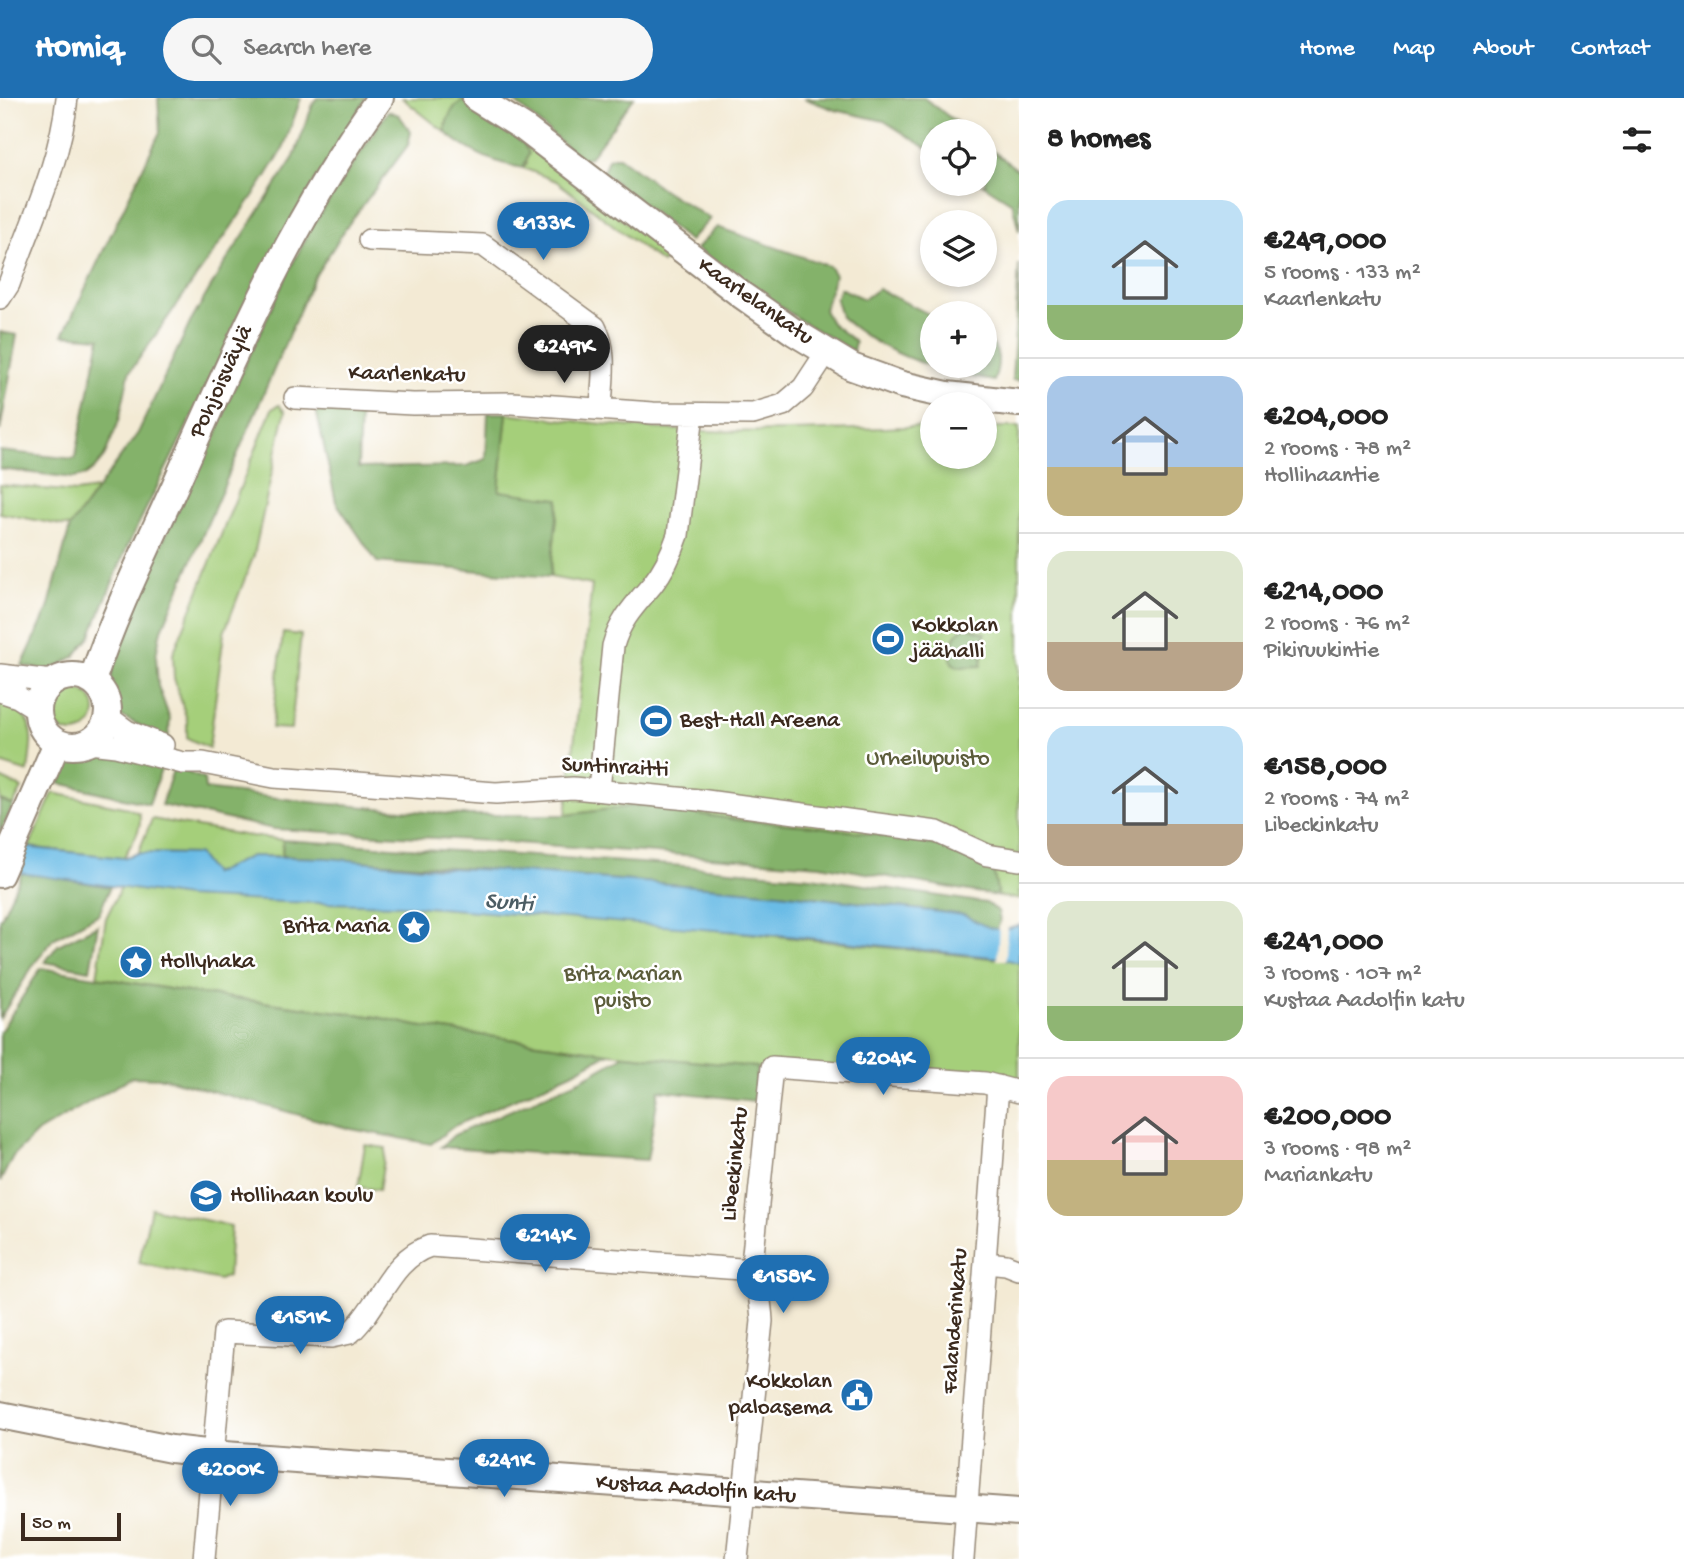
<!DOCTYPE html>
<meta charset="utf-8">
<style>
:root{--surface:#fff;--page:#f6f6f6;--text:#222;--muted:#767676;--line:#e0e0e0;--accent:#1f6fb2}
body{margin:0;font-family:"Gochi Hand",sans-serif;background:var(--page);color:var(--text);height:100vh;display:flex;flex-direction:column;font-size:26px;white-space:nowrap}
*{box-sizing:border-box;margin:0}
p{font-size:23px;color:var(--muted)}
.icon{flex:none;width:38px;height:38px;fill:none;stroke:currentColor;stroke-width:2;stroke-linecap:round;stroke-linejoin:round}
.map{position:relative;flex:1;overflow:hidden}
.details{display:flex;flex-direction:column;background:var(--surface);width:665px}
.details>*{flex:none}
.tools{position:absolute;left:920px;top:21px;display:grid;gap:14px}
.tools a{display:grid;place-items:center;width:77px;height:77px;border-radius:50%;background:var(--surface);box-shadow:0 4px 10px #0003;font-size:35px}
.scale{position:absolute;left:21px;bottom:18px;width:100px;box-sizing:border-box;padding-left:7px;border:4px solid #3b2a1e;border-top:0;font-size:19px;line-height:24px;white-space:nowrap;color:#3b2a1e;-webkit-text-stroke:5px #fff;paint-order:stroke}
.price{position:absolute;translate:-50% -60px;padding:0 16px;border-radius:24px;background:var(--accent);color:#fff;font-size:23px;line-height:46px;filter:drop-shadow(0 2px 4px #0008)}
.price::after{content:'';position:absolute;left:50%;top:42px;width:21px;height:16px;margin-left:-10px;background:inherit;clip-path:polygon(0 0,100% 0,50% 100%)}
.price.selected{background:#222;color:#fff}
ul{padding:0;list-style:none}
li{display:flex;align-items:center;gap:21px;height:175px;padding:0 28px}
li+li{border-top:2px solid var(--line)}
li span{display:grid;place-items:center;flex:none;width:196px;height:140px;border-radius:21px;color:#555}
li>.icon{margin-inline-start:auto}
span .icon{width:84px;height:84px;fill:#fffc;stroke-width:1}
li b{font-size:30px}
h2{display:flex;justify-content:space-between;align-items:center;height:84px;padding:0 28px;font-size:30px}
header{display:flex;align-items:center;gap:42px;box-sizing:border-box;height:98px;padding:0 35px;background:var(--accent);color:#fff}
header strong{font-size:33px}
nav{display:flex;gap:38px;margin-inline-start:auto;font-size:24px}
.search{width:490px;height:63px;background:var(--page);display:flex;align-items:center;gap:18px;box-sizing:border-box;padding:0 24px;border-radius:38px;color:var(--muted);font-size:26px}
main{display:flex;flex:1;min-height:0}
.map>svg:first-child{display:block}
</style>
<header>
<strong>Homiq</strong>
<div class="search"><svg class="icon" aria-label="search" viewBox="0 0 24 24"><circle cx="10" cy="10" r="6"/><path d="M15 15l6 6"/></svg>Search here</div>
<nav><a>Home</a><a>Map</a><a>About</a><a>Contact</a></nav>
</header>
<main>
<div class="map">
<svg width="1019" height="1461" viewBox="0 0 1019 1461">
<rect width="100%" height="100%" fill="#fff"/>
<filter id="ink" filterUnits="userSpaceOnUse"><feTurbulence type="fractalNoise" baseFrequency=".0143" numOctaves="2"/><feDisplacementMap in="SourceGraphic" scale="14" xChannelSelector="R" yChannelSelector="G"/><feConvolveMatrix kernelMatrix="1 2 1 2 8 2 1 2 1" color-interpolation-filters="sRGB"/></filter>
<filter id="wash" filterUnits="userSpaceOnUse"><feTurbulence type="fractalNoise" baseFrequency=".00686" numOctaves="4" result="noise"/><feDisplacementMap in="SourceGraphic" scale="28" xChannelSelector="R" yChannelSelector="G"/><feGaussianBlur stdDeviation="1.57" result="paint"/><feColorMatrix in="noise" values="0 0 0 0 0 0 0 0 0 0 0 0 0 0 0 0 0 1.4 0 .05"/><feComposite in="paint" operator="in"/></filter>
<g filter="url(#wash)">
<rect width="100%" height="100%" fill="#f3ead4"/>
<path fill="#a5cf7a" stroke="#707c4c" stroke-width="2" d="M 402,0 L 464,0 L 466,1 L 445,26 L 446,35 Z
M 523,45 L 669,157 L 662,165 L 556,83 L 523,70 L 527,65 Z
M 279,307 L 285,314 L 254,457 L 224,535 L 209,650 L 187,640 L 187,622 L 174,580 L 173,556 L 272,311 Z
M 507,315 C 573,323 638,331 704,333 C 780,335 856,331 933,328 L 933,359 L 985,359 L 985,329 L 1019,329 L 1019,801 L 998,798 L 992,765 L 963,752 L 893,739 L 812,728 L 737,722 L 642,707 L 566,717 L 592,487 L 550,479 L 559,402 L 499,393 Z
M 0,387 L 76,394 L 97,391 L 70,429 L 0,415 Z
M 283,535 L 301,537 L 291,631 L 272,630 Z
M51 613a22 22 0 1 1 44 0a22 22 0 1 1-44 0Z
M 0,603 C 39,619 32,638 28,674 L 0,665 Z
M 0,680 L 22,690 L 13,707 L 0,702 Z
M 53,695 L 128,710 L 139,715 C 144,730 131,746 123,760 L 29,749 Z
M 152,721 L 243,737 L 283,742 L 282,758 L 251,758 L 213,776 L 198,756 L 138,755 Z
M 121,789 L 187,799 L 402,807 L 688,829 L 1010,862 L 1019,865 L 1019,985 L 776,972 L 609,955 L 417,928 L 377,919 L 194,895 L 97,879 L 106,820 Z
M 365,1047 L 386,1050 L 379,1092 L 358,1089 Z
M 151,1110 L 231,1128 L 228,1178 L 219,1182 L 139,1165 Z"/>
<path fill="#84b26a" stroke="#606e44" stroke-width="2" d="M 158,0 L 301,0 L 283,51 L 260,88 L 129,275 L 119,323 L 104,359 L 94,371 L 86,377 L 74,380 L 0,371 L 0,353 L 75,361 L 100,240 L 63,237 L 160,34 Z
M 317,0 L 366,0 L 283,136 L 127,449 L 90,539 L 75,558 L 58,568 L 48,572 L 22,568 L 48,511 L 70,429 L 138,335 L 190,225 L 220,173 L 294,59 L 313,6 Z
M 510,0 L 634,0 L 590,59 L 583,60 L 575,56 Z
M 803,0 L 924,0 L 968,33 L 933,33 L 933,54 L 884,23 L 835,12 Z
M 466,1 L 523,45 L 529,55 L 523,70 C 493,65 469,54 446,35 C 445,21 453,6 466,1 Z
M 388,13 L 399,17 L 411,34 L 408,47 L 348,127 L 313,181 L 160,536 L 156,558 L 158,588 L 170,621 L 168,642 L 121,618 C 117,608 112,597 111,586 C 111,561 124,534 132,510 L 288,174 L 313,127 Z
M 985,47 L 1019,73 L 1019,133 L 1012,105 L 982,86 L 985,86 Z
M 613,59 L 619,59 L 664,92 L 710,121 L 689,143 L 603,74 L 608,61 Z
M 717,129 L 829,168 L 835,177 L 824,212 L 831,225 L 853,242 L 855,245 L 853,253 L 803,224 L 696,151 Z
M 1019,166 L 1019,283 L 1012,282 Z
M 840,190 L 864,201 L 878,191 L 933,218 L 933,268 L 985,268 L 985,239 C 1001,251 1000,265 994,283 C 940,274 883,257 841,219 L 836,201 Z
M 0,234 L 17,237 L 0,333 Z
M 315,307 L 360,312 L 358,370 L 466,368 L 486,361 L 488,315 L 507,315 L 499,393 L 559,401 L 550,479 L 377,464 L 336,404 Z
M 965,528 L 985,535 L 981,568 L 959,569 L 952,565 C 948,550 953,538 965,528 Z
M 83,653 L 163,666 L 149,706 L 59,685 L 68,664 Z
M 174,669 L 204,681 L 205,691 L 319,705 L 461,717 L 566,717 L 641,707 L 737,722 L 812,728 L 893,739 L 963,752 L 992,765 L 998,798 L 820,767 L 489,743 L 274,731 L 161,707 Z
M 0,702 L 13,707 L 0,735 Z
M 283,742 L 671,767 L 811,779 L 986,805 L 998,813 L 1000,823 L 997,831 L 989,831 L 964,817 L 779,795 L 496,772 L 282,758 Z
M 22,774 L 110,789 L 99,816 L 53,841 L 34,866 L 0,920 L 0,822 Z
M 98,827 L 90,872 L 45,864 L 58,847 Z
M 41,870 L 194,895 L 377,919 L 417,928 L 609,955 L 572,975 L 454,1028 L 431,1046 L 351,1031 L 164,980 L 132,979 L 38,1034 L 13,1058 L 0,1084 L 0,934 Z
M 625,957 L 757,969 L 754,1003 L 659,992 L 647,1062 L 441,1049 L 454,1037 L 580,982 Z"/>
<path fill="#6bbce6" stroke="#537382" stroke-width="2" d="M 24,749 L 123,760 L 138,755 L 198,756 L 213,776 L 251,758 L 328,760 L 422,769 L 496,772 L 779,795 L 964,817 C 985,828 996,837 1019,827 L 1019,865 L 1001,860 L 788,838 L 402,807 L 283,804 L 187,799 L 0,772 Z"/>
<path fill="#f3ead4" d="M 999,828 L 1007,829 L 1006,862 L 997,862 Z"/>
</g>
<g filter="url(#ink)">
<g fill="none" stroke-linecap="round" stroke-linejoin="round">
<defs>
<path id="minor" d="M 369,142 L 483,147 L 595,229 C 608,253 602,283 601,310
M 0,200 L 9,186 C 31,124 60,66 67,0
M 295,300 L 413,306 L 512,305 L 653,315 L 753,316 L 783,307 L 803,290 L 826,255
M 0,577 L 53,583
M 0,593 L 18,599 L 37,611
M 108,619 L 127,633 L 163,647
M 89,645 L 116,648 L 183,665 L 203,665 L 274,679 L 496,695 L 573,690 L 699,702 L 937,734 L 987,757 L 1019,762
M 599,692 L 613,548 C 620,522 635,507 652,487 C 664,472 672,455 678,437 L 693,316
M 987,1165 L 1006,1167 L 1019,1172
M 204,1461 L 224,1234 L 331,1239 L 350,1235 C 380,1208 390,1161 430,1148 L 754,1172
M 737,1461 L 762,1223 C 761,1200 755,1179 753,1156 L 772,969 L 985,985 L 1019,994
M 963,1461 L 998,988"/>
<path id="major" d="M 476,0 L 524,30 L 743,198 L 794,234 L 852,269 L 902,287 L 947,297 L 1019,305
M38 613a35 35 0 1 1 70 0a35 35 0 1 1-70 0Z
M 92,583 C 114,516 146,452 175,388 C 234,254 294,118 380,0
M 0,776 L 57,645
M 0,1317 L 171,1351 L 224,1357 L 1019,1414"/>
</defs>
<use href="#minor" stroke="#978a79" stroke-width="24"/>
<use href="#major" stroke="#978a79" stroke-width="30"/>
<use href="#minor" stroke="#fff" stroke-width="21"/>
<use href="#major" stroke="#fff" stroke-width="26"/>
</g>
</g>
<defs>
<symbol id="stadium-disc" viewBox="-11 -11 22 22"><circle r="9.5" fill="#1f6fb2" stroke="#fff"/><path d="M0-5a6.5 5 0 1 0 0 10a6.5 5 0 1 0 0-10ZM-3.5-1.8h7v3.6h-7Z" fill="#fff"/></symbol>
<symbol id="sight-disc" viewBox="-11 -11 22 22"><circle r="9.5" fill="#1f6fb2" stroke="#fff"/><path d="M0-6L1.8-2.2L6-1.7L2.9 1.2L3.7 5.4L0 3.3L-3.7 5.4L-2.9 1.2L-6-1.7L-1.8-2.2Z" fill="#fff"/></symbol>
<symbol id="school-disc" viewBox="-11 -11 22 22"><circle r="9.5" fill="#1f6fb2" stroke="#fff"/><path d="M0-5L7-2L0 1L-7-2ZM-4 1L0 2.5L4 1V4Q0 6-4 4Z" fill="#fff"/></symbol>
<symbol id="civic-disc" viewBox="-11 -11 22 22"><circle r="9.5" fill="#1f6fb2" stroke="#fff"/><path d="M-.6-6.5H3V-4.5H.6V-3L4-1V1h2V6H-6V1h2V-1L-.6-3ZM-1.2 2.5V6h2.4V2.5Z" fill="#fff"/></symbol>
</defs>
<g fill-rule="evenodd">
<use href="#stadium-disc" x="869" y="522" width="38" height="38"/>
<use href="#stadium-disc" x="637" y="604" width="38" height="38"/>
<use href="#sight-disc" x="395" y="810" width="38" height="38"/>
<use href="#sight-disc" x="117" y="845" width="38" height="38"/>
<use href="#school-disc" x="187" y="1079" width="38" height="38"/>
<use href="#civic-disc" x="838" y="1278" width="38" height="38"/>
</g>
<g text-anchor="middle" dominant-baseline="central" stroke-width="5" stroke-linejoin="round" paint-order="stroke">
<g font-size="23" fill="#3b2a1e" stroke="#fff">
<text transform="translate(755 204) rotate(35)">Kaarlelankatu</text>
<text transform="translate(407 277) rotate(1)">Kaarlenkatu</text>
<text transform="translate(222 284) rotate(-65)">Pohjoisväylä</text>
<text transform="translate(615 670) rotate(3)">Suntinraitti</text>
<text transform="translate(736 1066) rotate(-84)">Libeckinkatu</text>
<text transform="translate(956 1223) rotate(-86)">Falanderinkatu</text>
<text transform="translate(696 1392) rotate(4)">Kustaa Aadolfin katu</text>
</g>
<g font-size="23" fill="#3b2a1e" stroke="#fff" text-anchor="start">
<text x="912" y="528">Kokkolan<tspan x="912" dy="26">jäähalli</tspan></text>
<text x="680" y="623">Best‑Hall Areena</text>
<text x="390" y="829" text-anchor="end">Brita Maria</text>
<text x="160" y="864">Hollyhaka</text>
<text x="230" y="1098">Hollihaan koulu</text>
<text x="832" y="1284" text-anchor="end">Kokkolan<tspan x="832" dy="26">paloasema</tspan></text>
</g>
<g font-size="23" fill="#5b5c3a" stroke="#fff">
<text x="928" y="661">Urheilupuisto</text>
<text x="623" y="877">Brita Marian<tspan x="623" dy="26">puisto</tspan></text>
</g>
<g font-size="24" font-style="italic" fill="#4c5d64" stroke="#fff">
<text transform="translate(509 806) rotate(4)">Sunti</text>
</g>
</g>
</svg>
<div class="tools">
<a><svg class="icon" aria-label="locate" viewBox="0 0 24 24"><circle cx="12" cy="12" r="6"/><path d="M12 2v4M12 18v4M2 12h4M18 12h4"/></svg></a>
<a><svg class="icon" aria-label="layers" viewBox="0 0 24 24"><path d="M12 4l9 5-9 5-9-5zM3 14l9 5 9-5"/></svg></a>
<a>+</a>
<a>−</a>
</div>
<div class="scale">50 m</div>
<b class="price" style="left:543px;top:164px">€133K</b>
<b class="price selected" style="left:564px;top:287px">€249K</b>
<b class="price" style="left:883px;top:999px">€204K</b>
<b class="price" style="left:545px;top:1176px">€214K</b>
<b class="price" style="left:783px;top:1217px">€158K</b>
<b class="price" style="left:300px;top:1258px">€151K</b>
<b class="price" style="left:504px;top:1401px">€241K</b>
<b class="price" style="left:230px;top:1410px">€200K</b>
</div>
<section class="details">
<h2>8 homes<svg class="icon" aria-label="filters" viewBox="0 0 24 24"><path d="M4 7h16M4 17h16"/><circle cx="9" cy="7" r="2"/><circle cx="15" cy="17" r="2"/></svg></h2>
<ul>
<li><span style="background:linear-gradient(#bfe0f5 75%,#8fb573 0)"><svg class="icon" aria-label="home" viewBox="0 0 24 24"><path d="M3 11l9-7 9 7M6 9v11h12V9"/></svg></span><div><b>€249,000</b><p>5 rooms · 133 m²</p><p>Kaarlenkatu</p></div></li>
<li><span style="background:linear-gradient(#a9c7e8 65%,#c2b280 0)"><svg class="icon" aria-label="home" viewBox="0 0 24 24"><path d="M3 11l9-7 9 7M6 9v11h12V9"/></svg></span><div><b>€204,000</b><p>2 rooms · 78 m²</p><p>Hollihaantie</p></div></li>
<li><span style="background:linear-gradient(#dfe7d0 65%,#b9a48a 0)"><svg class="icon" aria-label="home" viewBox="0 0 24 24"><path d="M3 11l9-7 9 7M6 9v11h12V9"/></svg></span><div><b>€214,000</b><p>2 rooms · 76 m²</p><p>Pikiruukintie</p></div></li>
<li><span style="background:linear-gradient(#bfe0f5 70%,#b9a48a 0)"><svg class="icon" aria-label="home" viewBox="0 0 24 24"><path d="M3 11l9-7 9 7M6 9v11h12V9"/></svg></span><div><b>€158,000</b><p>2 rooms · 74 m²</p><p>Libeckinkatu</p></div></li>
<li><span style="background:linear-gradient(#dfe7d0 75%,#8fb573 0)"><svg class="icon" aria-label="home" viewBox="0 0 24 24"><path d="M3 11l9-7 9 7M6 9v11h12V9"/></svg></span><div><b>€241,000</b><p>3 rooms · 107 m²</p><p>Kustaa Aadolfin katu</p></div></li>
<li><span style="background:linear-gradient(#f6c9c9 60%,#c2b280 0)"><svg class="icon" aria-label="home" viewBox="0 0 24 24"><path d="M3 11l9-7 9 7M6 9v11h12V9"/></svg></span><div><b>€200,000</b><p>3 rooms · 98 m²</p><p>Mariankatu</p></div></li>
</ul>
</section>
</main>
